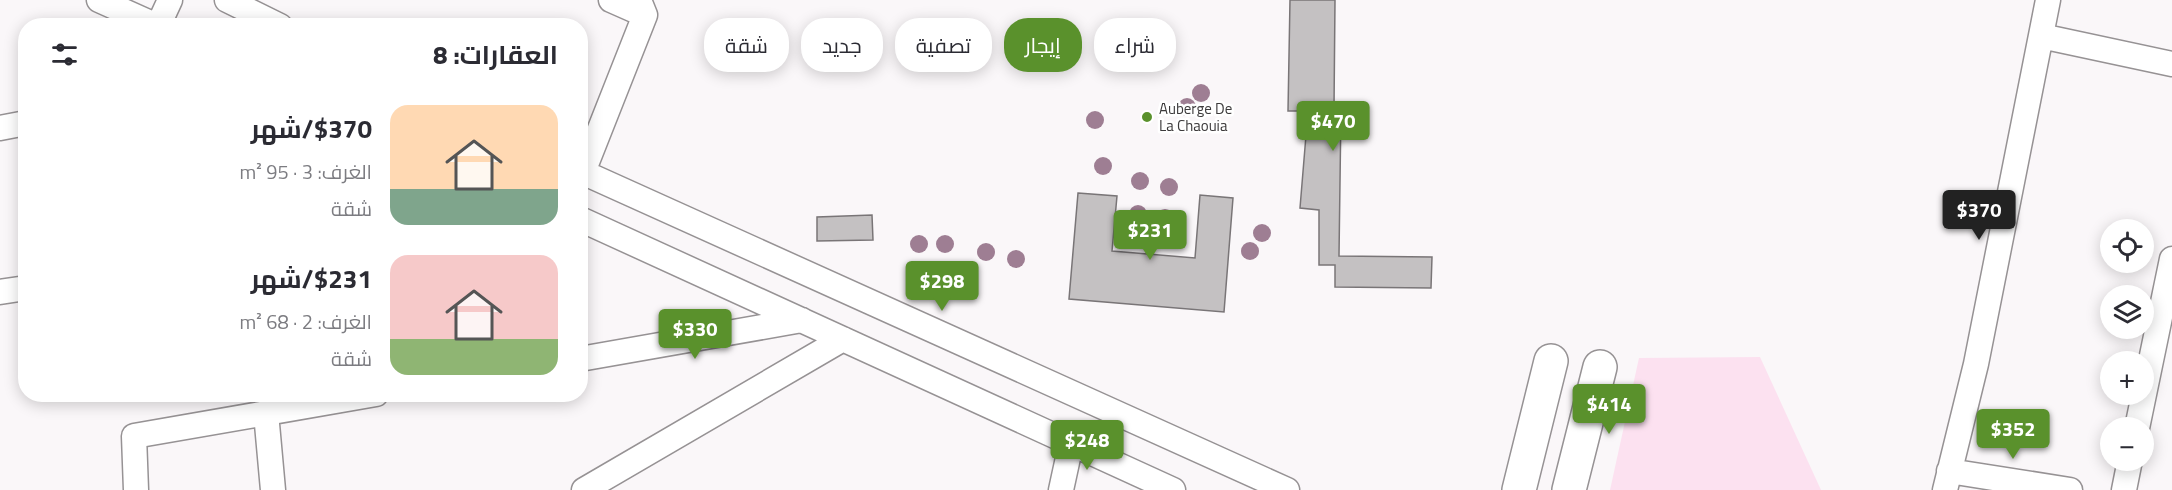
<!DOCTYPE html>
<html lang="ar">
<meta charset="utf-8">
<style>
:root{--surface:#fff;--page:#f7f7f7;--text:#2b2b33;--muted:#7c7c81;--accent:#5a912c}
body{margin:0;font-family:"Titillium Web",Cairo,sans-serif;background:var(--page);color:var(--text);direction:rtl;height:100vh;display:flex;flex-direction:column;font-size:22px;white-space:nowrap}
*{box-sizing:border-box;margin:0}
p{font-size:20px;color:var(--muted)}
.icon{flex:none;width:33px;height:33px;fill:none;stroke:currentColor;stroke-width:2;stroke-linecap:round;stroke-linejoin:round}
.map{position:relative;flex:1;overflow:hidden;direction:ltr}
.sheet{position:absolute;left:18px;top:18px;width:570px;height:384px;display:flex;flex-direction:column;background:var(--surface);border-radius:24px;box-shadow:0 3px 15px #0003;direction:rtl}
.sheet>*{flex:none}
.top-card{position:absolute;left:606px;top:18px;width:570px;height:54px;direction:rtl;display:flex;gap:12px}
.tools{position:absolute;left:2100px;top:219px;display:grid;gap:12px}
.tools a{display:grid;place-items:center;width:54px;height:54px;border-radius:50%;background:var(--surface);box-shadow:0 3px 15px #0003;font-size:30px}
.price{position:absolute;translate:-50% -51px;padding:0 14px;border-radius:6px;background:var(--accent);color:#fff;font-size:20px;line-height:39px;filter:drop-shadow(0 2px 3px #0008)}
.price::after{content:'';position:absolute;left:50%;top:36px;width:18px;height:14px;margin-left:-9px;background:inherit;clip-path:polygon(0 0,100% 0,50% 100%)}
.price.selected{background:#222;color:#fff}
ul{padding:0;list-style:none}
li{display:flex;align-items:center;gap:18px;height:150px;padding:0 30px}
li span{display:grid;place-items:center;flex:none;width:168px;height:120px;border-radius:18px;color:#555}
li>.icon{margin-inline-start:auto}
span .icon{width:72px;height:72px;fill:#fffc;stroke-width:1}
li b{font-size:26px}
h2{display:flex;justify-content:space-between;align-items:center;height:72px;padding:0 30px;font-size:26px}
.chip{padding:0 21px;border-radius:24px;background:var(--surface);box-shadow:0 3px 15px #0003;font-size:21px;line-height:54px}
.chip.selected{background:var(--accent);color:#fff}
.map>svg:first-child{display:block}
</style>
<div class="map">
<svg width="2172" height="490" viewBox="0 0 2172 490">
<rect width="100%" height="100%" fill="#faf7f9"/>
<path fill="#fce1f0" d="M 1760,357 L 1821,490 L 1610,490 L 1639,358 Z"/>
<path fill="#c4c1c2" stroke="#797577" stroke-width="1.5" d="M 1290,0 L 1335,0 L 1334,108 L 1341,108 L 1339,256 L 1432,257 L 1431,288 L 1335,287 L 1335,265 L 1319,265 L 1319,210 L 1300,208 L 1308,111 L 1288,111 Z
M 1078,193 L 1117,196 L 1112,251 L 1195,258 L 1200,195 L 1233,198 L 1224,312 L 1069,299 Z
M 872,215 L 873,240 L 817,241 L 817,217 Z"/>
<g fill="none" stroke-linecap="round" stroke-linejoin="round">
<defs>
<path id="minor" d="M 99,0 L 157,26
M 227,0 L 280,26
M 611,0 L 645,15
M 158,26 L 170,0
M 2041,36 L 2172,64
M 0,128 L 26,123
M 580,171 L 1287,490
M 580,174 L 583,172 L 645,15 L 639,0
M 580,219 L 1173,490
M 0,292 L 26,288
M 580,359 L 802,320
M 266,413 L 273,490
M 2137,428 L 2172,259
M 1949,471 L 2070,490
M 136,490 L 134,436 L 376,394
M 584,490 L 843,339
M 1061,490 L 1071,444
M 1945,490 L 1976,364 L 2048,0
M 2124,490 L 2130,460"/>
<path id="secondary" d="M 1519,490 L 1551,361
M 1569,490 L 1600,367"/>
</defs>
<use href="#minor" stroke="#969294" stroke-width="27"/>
<use href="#secondary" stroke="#969294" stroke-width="36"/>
<use href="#minor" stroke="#fff" stroke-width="24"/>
<use href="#secondary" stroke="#fff" stroke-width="33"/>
</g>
<g fill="#9e7e93">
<circle cx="1201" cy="93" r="9"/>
<circle cx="1187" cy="107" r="9"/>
<circle cx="1095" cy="120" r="9"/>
<circle cx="1103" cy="166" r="9"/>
<circle cx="1140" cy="181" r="9"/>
<circle cx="1169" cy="187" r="9"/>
<circle cx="1138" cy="214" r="9"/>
<circle cx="1165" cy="218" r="9"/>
<circle cx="1262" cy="233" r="9"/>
<circle cx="1145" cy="239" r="9"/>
<circle cx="919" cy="244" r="9"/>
<circle cx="945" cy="244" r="9"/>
<circle cx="1250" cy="251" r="9"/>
<circle cx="986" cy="252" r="9"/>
<circle cx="1016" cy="259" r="9"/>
</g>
<circle fill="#5a912c" stroke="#fff" stroke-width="2" cx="1147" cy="117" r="6"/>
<g text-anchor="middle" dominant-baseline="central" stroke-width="5" stroke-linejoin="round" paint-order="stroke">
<g font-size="15" fill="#3c3a3b" stroke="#fff" text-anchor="start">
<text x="1159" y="108">Auberge De<tspan x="1159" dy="17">La Chaouia</tspan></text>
</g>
</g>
</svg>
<div class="tools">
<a><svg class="icon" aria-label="locate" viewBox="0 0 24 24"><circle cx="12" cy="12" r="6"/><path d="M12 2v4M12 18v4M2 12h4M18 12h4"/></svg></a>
<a><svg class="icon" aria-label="layers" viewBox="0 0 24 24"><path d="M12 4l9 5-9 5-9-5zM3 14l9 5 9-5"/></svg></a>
<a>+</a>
<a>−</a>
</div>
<b class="price" style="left:1333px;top:152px">$470</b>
<b class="price selected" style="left:1979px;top:241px">$370</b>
<b class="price" style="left:1150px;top:261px">$231</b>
<b class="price" style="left:942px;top:312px">$298</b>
<b class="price" style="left:695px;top:360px">$330</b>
<b class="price" style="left:1609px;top:435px">$414</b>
<b class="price" style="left:2013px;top:460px">$352</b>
<b class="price" style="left:1087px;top:471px">$248</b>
<div class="top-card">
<a class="chip">شراء</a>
<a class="chip selected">إيجار</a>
<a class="chip">تصفية</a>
<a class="chip">جديد</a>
<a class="chip">شقة</a>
</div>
<section class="sheet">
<h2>العقارات: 8<svg class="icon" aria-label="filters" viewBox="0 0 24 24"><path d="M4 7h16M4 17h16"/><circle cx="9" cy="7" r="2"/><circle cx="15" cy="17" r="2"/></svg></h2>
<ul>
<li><span style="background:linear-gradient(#ffd9b3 70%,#7fa58c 0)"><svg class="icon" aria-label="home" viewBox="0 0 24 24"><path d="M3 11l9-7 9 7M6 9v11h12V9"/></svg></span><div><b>$370/شهر</b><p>الغرف: 3 · 95 m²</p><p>شقة</p></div></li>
<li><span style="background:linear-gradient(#f6c9c9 70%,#8fb573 0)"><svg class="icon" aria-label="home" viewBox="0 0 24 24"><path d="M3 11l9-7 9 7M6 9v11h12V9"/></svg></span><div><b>$231/شهر</b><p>الغرف: 2 · 68 m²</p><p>شقة</p></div></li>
</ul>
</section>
</div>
